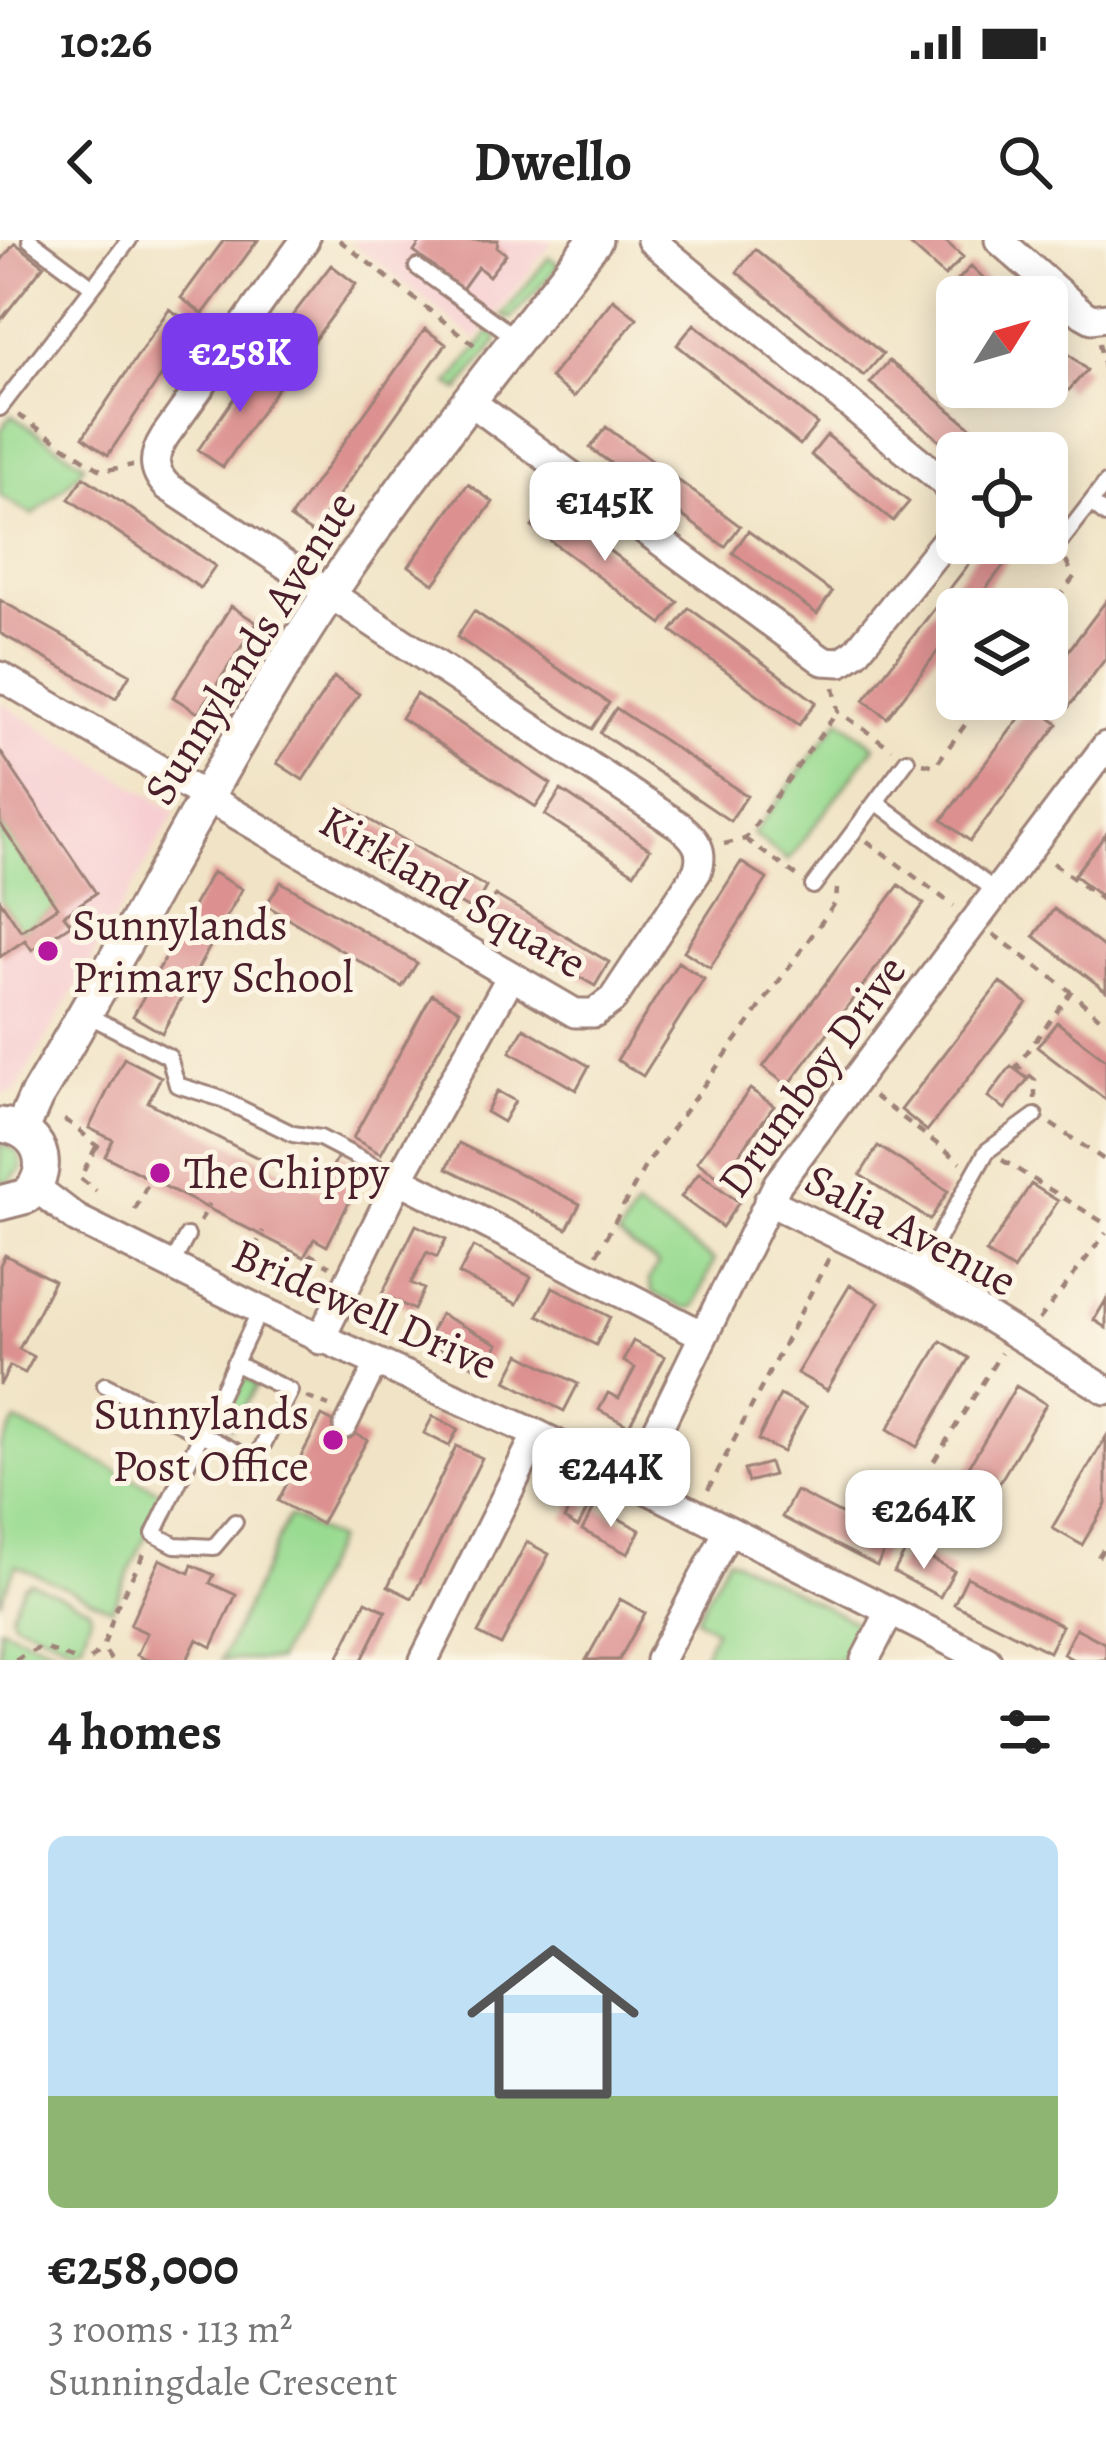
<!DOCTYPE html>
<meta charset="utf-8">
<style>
:root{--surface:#fff;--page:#f6f6f6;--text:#222;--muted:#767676;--accent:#7c3aed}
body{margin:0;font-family:Alegreya,serif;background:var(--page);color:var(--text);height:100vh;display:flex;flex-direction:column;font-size:45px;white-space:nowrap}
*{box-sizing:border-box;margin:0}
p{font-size:39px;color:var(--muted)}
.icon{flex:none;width:66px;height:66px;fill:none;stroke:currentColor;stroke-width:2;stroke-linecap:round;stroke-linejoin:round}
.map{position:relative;height:1420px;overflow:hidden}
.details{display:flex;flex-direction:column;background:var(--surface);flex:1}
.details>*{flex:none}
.needle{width:78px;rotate:53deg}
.tools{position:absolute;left:936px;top:36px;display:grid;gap:24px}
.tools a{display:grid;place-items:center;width:132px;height:132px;border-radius:18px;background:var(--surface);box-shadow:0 6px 30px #0003;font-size:60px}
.price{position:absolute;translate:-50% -102px;padding:0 27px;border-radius:24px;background:#fff;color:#222;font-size:39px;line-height:78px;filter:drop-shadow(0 3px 6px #0008)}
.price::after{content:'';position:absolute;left:50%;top:72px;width:36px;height:27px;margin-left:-18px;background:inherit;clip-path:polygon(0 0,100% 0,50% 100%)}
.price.selected{background:var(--accent);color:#fff}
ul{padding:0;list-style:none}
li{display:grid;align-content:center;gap:24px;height:636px;padding:0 48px}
li span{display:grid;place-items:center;height:372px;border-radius:18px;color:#555}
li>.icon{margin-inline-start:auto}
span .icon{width:216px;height:216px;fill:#fffc;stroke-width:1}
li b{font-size:51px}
h2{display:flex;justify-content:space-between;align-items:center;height:144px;padding:0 48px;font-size:51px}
.status{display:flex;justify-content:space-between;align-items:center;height:84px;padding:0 60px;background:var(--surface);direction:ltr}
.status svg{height:33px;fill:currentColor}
header{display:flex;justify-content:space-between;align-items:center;height:156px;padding:0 48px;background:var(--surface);font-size:54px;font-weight:700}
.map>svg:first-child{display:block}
</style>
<div class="status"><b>10:26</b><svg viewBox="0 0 49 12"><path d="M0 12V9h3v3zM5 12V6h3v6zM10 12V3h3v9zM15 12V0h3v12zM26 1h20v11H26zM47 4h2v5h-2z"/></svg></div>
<header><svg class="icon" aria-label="back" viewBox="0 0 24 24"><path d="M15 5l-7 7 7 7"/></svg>Dwello<svg class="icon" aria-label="search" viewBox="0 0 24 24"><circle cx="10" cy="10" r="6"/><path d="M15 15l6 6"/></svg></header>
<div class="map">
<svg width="1106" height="1420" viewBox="0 0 1106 1420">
<rect width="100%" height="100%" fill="#fcf5e5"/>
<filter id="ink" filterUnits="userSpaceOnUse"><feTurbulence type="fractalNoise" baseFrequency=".00833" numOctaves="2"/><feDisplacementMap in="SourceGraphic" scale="24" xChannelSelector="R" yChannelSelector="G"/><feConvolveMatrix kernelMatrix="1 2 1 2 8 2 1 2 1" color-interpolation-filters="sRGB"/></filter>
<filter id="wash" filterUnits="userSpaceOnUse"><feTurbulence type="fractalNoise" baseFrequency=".004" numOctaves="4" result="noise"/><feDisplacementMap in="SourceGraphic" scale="48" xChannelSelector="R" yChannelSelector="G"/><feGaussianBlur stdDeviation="2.7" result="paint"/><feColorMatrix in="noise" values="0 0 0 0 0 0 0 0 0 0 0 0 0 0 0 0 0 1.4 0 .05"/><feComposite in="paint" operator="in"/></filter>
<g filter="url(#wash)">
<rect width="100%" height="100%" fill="#f1e4c6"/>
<path fill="#f7cfd3" d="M 349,0 L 554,0 L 476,100 Z
M 0,462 L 176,572 L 16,851 L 0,854 Z"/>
<path fill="#9adb92" stroke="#727d5e" stroke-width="3" d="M 549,17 L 559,25 L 511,79 L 502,76 Z
M 492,89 L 498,100 L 459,150 L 449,144 Z
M 11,175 L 84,224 L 78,234 L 33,275 L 0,256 L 0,192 Z
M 840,479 L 875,506 L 788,621 L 753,594 Z
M 0,583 L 57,667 L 21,691 L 0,660 Z
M 0,905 C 14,906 22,915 21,929 L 8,941 L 0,942 Z
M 636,968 L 714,1020 L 695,1066 L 686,1069 L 653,1053 L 649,1040 L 658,1024 L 618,997 Z
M 249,1138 L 256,1146 L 231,1188 L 225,1179 L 244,1140 Z
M 16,1181 L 165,1254 L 112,1369 L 16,1325 L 0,1362 L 0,1207 Z
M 289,1276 L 336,1300 L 277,1420 L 221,1420 Z
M 728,1317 L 868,1389 L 853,1420 L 701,1420 L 715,1390 L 696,1378 Z
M 31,1342 L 89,1368 L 91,1375 L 82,1402 L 72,1406 L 13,1381 L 11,1373 L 24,1345 Z
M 0,1387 L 81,1420 L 0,1420 Z"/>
<g id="blocks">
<path fill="#dc9190" d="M 224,0 L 258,0 L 203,74 L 181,58 Z
M 422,0 L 498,0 L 497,7 L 506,14 L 489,36 L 478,27 L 462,49 L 414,12 Z
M 905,0 L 944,0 L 963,17 L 945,36 Z
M 15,3 L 44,25 L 0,81 L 0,22 Z
M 755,9 L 883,114 L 864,136 L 737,32 Z
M 331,25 L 356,44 L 293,129 L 267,109 Z
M 971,26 L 990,44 L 1005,57 L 963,57 L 952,47 Z
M 613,59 L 637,78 L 574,157 L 550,138 Z
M 169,69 L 195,86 L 108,215 L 83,197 Z
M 694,84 L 817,184 L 800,205 L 677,105 Z
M 425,89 L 446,104 L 312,293 L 290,278 Z
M 1047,95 L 1087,130 L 1068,151 L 1047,132 Z
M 889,121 L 910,137 L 1002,213 L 953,211 L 870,143 Z
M 258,123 L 283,140 L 223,227 L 198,210 Z
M 606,187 L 740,286 L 725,307 L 590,208 Z
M 827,195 L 909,262 L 893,281 L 811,215 Z
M 84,237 L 215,326 L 200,348 L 69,259 Z
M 468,244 L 493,262 L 434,344 L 409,326 Z
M 548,265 L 678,362 L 662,384 L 532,287 Z
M 748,291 L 832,352 L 817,374 L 733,313 Z
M 985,303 L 1021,303 L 970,369 L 957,369 L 957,386 L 887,478 L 864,460 Z
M 0,360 L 130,434 L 116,458 L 0,393 Z
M 1106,361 L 1106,418 L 1068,468 L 1047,452 L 1047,439 Z
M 231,366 L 257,383 L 198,473 L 173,457 Z
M 689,368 L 816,462 L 799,485 L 672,391 Z
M 474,371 L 609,463 L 592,489 L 457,397 Z
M 334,437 L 359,454 L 303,540 L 277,523 Z
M 416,454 L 551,544 L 536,567 L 401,478 Z
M 1031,463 L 1058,484 L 970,601 L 942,580 Z
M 616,468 L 747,556 L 730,581 L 600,493 Z
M 0,511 L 96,653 L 64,675 L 71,684 L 32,710 L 25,700 L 0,717 L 0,660 L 21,691 L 57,667 L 0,583 Z
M 561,550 L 650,609 L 634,633 L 545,575 Z
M 347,567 L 486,647 L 473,671 L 333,592 Z
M 1106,594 L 1106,648 L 1100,656 L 1074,635 Z
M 741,622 L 767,639 L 710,728 L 684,711 Z
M 212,632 L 242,649 L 162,793 L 133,776 Z
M 281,642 L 417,723 L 402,747 L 266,665 Z
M 899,645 L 924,664 L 788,846 L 763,827 Z
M 495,655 L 609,722 L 595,746 L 481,679 Z
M 1054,669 L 1106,709 L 1106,751 L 1034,696 Z
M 678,722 L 704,739 L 643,836 L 617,820 Z
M 1000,742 L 1027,763 L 927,891 L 901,870 Z
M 432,754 L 460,770 L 381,914 L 353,898 Z
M 1057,782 L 1106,820 L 1106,860 L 1037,807 Z
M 524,788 L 589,826 L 576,850 L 510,812 Z
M 124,818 L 161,837 L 148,862 L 321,950 L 339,914 L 366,928 L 327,1006 L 314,999 L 304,1017 L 105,916 L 113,900 L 89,888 Z
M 1011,826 L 1028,839 L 1005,869 L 988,857 Z
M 750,849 L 774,866 L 721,939 L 697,922 Z
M 497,851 L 515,861 L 503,882 L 486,872 Z
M 459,903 L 580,964 L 567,989 L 447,928 Z
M 878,906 L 948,951 L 930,980 L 860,935 Z
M 699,933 L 739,962 L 722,987 L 681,957 Z
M 1031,944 L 1058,961 L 1013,1030 L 986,1013 Z
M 416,985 L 446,999 L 437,1017 L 427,1012 L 411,1043 L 424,1049 L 414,1070 L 382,1054 Z
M 473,1007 L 531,1037 L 517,1064 L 459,1034 Z
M 5,1015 L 54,1041 L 19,1109 L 34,1117 L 25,1133 L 10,1126 L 0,1145 L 0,1025 Z
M 850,1045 L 879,1062 L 827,1150 L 797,1133 Z
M 553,1047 L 610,1077 L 596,1105 L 538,1075 Z
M 1106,1060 L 1106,1088 L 1094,1080 Z
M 440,1074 L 498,1104 L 484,1131 L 426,1102 Z
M 633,1101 L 665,1117 L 629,1186 L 599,1170 L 608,1153 L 619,1158 L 635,1128 L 623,1121 Z
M 941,1101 L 969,1118 L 917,1207 L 888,1189 Z
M 520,1114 L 578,1144 L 564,1171 L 506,1141 Z
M 1016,1146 L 1046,1164 L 994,1252 L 964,1235 Z
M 780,1155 L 806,1168 L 783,1212 L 758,1200 Z
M 322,1176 L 367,1200 L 321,1284 L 278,1261 Z
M 433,1176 L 458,1189 L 449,1206 L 424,1193 Z
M 1106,1197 L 1106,1264 L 1082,1305 L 1052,1288 Z
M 456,1206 L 482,1218 L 412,1358 L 388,1346 Z
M 769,1223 L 773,1235 L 748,1242 L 744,1230 Z
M 796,1251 L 890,1299 L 877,1326 L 782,1277 Z
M 575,1258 L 589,1266 L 578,1287 L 564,1279 Z
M 595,1266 L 640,1290 L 628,1314 L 582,1290 Z
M 527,1302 L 549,1314 L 501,1405 L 478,1393 Z
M 908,1306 L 954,1331 L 940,1357 L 894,1332 Z
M 160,1319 L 189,1333 L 192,1325 L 214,1335 L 210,1343 L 236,1355 L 212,1407 L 197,1399 L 187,1420 L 147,1420 L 137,1415 L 147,1393 L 130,1385 Z
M 967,1337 L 1062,1386 L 1049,1412 L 954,1364 Z
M 620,1359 L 645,1373 L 619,1420 L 586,1420 Z
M 366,1361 L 386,1371 L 374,1396 L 362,1420 L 337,1420 Z
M 1076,1388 L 1106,1404 L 1106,1420 L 1074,1420 L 1063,1414 Z"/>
</g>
</g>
<g filter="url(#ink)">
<use href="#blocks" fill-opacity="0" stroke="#9e8278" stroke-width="3"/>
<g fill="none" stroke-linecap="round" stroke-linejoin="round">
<defs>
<path id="service" d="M 30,0 L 93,47
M 417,27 L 515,97
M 0,168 L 129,0
M 1091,263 L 1106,275
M 1058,305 L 1106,243
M 876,562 L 997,652
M 813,646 L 907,520
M 86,774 L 169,817 L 177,845 L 219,858 L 293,894 L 320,898 L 399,939
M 171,1026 L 187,996
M 918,1034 L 987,911 L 1035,876
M 105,1145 L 255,1221 L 290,1151 L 234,1123
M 235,1282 L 214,1307 L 175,1305 L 154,1294 L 260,1070"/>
<path id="pedestrian" d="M 345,1187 L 377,1122"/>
<path id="minor" d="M 651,0 L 944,242 L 957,262
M 999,0 L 1083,74 L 1092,79 L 1106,77
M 467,159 L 823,421 L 841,422 L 856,412 L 947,299 L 957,280
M 0,436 L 575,773 L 594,773 L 613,759 L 697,632 C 705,611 696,599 680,586 L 167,246 C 151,229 153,215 165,196 L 305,0
M 399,939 L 701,1094
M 35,947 L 77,979 L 260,1070 L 537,1194 L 987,1420
M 768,961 L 918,1034 L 1106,1150
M 320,1100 L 399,939 L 511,736
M 632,1242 L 778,943 L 1106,506
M 424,1420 L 537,1194
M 660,1420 L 728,1291
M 865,1420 L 890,1372"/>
<path id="tertiary" d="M 0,885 C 40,888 55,927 27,956 L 0,963
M 22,889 L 36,857 C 137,690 223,513 331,351 C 413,229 504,115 595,0"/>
</defs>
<use href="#service" stroke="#9e8278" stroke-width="20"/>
<use href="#pedestrian" stroke="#9e8278" stroke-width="27"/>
<use href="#minor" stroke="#9e8278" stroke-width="33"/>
<use href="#tertiary" stroke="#9e8278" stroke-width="39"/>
<path stroke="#9e8278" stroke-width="4.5" stroke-dasharray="9 9" stroke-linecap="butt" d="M 339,0 L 477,107
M 1099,103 L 1106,138
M 18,175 L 102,231 L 133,225
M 1047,373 L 1074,337 L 1066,321
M 834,447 L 838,471 L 892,509
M 923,523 L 935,526 L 984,459
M 745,599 L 799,637
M 867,601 L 954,666
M 724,604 L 745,599 L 838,471
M 1053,623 L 1106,663
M 993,694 L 1065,747 L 1106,783
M 874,856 L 961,922
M 1035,859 L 1035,840 L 1017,826 L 1070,753
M 64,880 C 82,888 89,904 106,911
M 1051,884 L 1106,921
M 96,907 L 80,938 L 96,951
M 1002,920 L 1106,984
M 135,970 L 152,935
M 200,982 L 209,964
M 309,1014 L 330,1026
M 597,1014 L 644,928 L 836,662 L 837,649
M 247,1025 L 263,991
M 1039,1080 L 1106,993
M 306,1157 L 329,1166
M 934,1221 L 1001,1113
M 708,1250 L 830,1016
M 1098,1317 L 1106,1305
M 15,1420 L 41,1407 L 75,1420
M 90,1420 L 103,1408
M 111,1420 L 103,1408 L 116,1368 L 146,1310"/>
<use href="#service" stroke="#fff" stroke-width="14"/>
<use href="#pedestrian" stroke="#fff" stroke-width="21"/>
<use href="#minor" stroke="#fff" stroke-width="27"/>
<use href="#tertiary" stroke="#fff" stroke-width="33"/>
</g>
</g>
<g fill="#b5179e" stroke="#fcf5e5" stroke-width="4.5">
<circle cx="48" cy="711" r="12"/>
<circle cx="160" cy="933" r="12"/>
<circle cx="333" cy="1200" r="12"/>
</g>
<g text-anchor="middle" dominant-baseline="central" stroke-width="10" stroke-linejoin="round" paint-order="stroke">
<g font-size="45" fill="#4a1f2b" stroke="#fcf5e5">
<text transform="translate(250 408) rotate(-58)">Sunnylands Avenue</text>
<text transform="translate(453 652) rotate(30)">Kirkland Square</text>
<text transform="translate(812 836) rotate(-54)">Drumboy Drive</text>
<text transform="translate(911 990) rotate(28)">Salia Avenue</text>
<text transform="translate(365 1069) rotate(24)">Bridewell Drive</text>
</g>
<g font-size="45" fill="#4a1f2b" stroke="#fcf5e5" text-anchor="start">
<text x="72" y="685">Sunnylands<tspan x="72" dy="52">Primary School</tspan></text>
<text x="184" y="933">The Chippy</text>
<text x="309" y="1174" text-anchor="end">Sunnylands<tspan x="309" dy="52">Post Office</tspan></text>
</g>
</g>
</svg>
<div class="tools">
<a><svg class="needle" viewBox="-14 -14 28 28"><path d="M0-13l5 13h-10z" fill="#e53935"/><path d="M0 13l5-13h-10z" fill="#767676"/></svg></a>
<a><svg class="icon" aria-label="locate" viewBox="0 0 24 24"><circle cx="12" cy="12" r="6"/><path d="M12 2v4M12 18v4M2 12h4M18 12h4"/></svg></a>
<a><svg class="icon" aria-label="layers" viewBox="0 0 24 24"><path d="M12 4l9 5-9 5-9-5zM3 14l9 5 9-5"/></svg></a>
</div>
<b class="price selected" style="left:240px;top:175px">€258K</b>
<b class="price" style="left:605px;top:324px">€145K</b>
<b class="price" style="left:611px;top:1290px">€244K</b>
<b class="price" style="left:924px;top:1332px">€264K</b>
</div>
<section class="details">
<h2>4 homes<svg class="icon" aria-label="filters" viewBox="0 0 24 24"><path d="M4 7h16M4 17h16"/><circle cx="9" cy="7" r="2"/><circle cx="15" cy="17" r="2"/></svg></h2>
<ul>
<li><span style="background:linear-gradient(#bfe0f5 70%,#8fb573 0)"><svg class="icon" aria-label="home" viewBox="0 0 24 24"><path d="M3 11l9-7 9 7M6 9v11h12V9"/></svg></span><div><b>€258,000</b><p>3 rooms · 113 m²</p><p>Sunningdale Crescent</p></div></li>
</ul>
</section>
